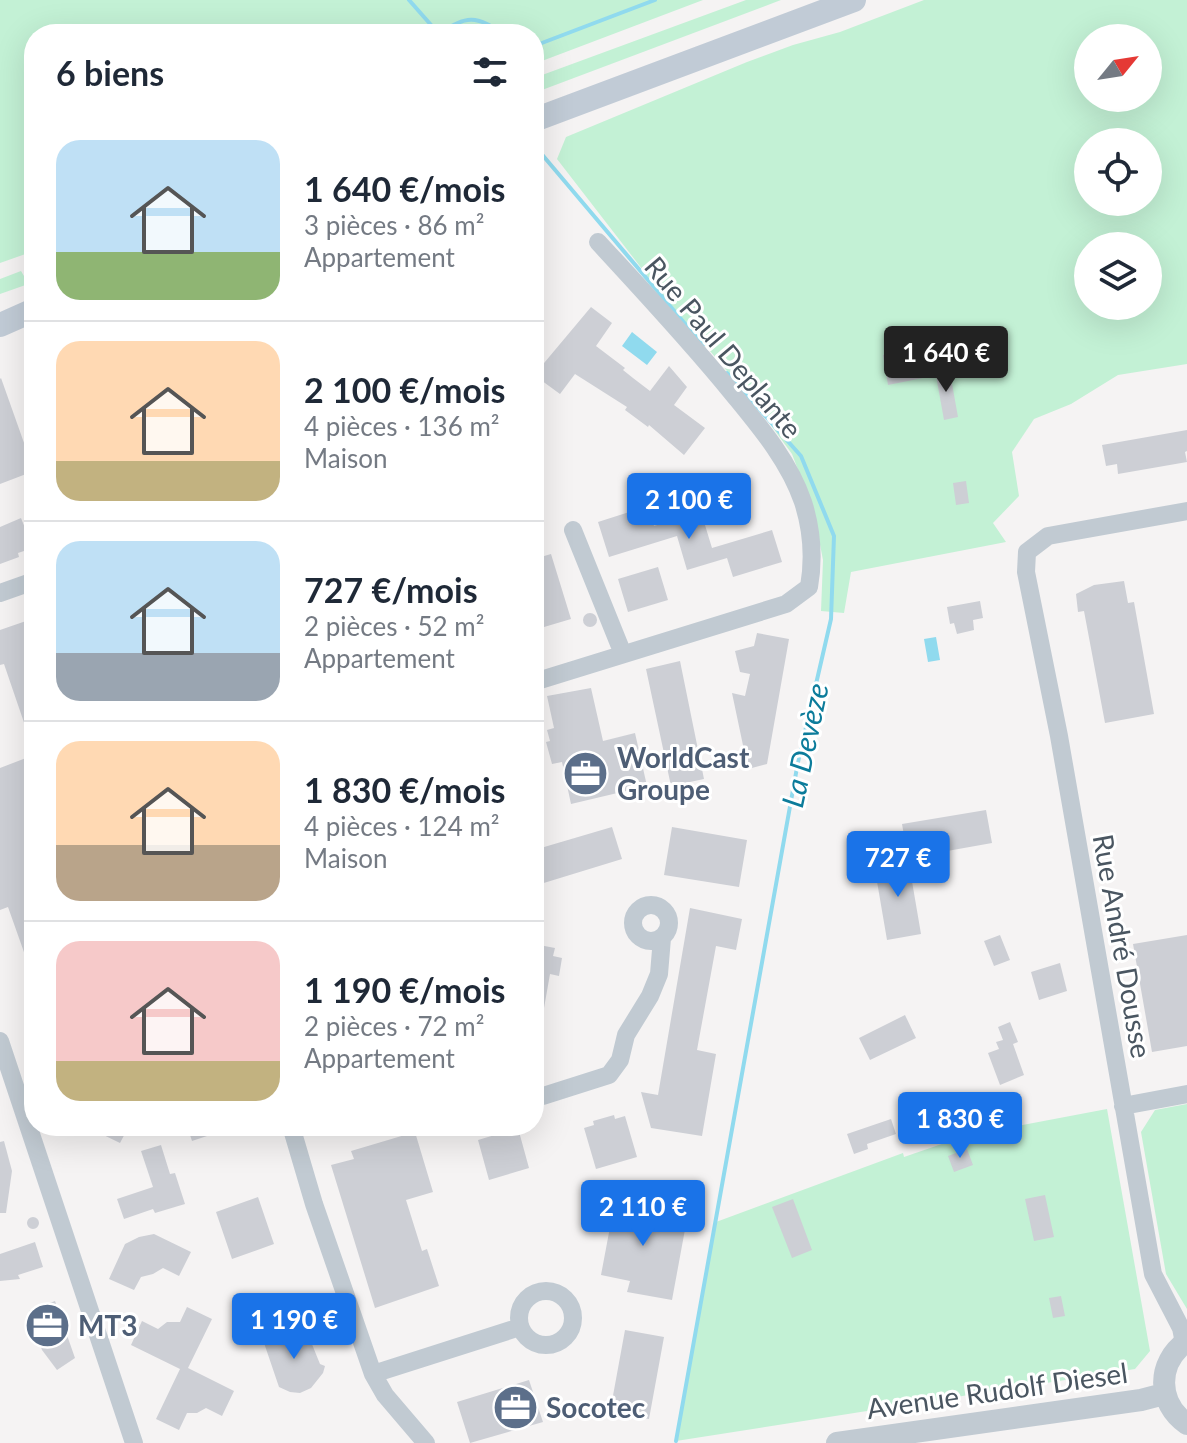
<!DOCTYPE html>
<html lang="fr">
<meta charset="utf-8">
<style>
:root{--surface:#fff;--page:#f6f6f7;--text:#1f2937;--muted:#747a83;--line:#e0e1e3;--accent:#1a73e8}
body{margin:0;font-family:Lato,sans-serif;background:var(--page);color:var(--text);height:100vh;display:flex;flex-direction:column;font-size:30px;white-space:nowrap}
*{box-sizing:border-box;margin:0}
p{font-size:26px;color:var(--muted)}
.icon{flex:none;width:44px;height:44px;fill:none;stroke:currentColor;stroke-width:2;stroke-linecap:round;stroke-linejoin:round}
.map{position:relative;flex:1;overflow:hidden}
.sheet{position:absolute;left:24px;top:24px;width:520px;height:1112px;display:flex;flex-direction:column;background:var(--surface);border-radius:32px;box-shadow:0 8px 32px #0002}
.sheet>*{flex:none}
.needle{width:52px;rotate:60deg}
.controls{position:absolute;left:1074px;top:24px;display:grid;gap:16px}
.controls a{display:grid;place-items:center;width:88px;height:88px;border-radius:50%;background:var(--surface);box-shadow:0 8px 32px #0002;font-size:40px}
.price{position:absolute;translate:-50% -68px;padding:0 18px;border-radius:8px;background:var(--accent);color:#fff;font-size:26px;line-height:52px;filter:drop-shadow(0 2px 4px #0008)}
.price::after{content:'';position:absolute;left:50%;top:48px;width:24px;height:18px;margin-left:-12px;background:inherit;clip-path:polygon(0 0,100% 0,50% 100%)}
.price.on{background:#222;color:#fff}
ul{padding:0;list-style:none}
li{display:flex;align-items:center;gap:24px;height:200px;padding:0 32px}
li+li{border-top:2px solid var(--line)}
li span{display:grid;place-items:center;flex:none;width:224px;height:160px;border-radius:24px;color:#555}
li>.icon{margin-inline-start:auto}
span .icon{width:96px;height:96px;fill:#fffc;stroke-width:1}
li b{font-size:34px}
h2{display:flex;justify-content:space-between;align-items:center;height:96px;padding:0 32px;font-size:34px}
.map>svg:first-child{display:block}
</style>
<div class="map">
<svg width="1187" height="1443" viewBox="0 0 1187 1443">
<rect width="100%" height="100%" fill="#f5f3f3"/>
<path fill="#c3f1d5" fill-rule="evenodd" d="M 0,0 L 703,0 L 534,64 L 534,34 L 467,34 L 464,31 L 460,34 L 34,34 L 34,251 L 0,263 Z
M 746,0 L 781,0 L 534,93 L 534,78 Z
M 924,0 L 1187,0 L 1187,364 L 1118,375 L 1071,404 L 1034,419 L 1012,452 L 1019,496 L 993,523 L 1006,542 L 851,572 L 844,613 L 821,611 L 823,560 L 813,509 L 792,454 L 759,409 L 656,287 L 557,159 L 566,137 L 747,62 L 793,45 L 840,32 ZM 1088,38 L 1148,38 L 1148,98 L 1088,98 ZM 1088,142 L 1148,142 L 1148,202 L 1088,202 ZM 1088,246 L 1148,246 L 1148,306 L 1088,306 Z
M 34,268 L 34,282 L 0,294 L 0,279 L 21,271 L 24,276 Z
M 1187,1104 L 1187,1309 L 1166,1274 L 1141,1132 L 1155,1110 Z
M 1107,1109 L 1150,1351 L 1135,1369 L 676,1441 L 716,1222 L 903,1153 L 904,1157 L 965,1136 Z"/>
<path fill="#90daee" d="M 632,332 L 657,352 L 647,365 L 622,346 Z
M 936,637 L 940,660 L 928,662 L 924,639 Z"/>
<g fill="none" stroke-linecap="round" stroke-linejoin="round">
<path stroke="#90daee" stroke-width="4" d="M 409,0 L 439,34
M 439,34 C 467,14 476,16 504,34
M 534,46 L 655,0
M 534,145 L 703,345
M 676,1441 L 798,762 L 831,619 L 834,536 L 801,456 L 727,373"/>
</g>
<path fill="#cdcfd5" d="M 591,307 L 612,323 L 596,346 L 625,368 L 623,370 L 633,378 L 650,391 L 669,366 L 687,387 L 674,405 L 705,428 L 684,455 L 649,425 L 648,427 L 625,410 L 627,407 L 575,374 L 560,394 L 534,375 Z
M 918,349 L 923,378 L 888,385 L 883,355 Z
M 949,367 L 958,417 L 944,420 L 935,370 Z
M 1,378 L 34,471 L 0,484 L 0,379 Z
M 1187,430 L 1187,451 L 1185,452 L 1187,462 L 1118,474 L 1117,464 L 1106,466 L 1102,445 Z
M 966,481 L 969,503 L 956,505 L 953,483 Z
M 648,506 L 654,526 L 701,512 L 712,548 L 772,530 L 782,562 L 733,577 L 727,558 L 687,570 L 677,536 L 609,557 L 598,522 Z
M 21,518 L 33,548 L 18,553 L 19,557 L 0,564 L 0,527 Z
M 551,554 L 571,619 L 534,630 L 534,608 L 541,605 L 534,582 L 534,559 Z
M 658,567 L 668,600 L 628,612 L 618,579 Z
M 1124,581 L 1128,603 L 1134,602 L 1154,714 L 1105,723 L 1084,611 L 1078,612 L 1076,594 L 1094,585 Z
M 980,601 L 983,618 L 973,620 L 974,630 L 957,634 L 954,623 L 950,624 L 947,607 Z
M583 620a7 7 0 1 1 14 0a7 7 0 1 1-14 0Z
M 26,621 L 34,644 L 34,745 L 32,746 L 4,664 L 0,665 L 0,630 Z
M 757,633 L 789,639 L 767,764 L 748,769 L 732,693 L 745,696 L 750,674 L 740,672 L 735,651 L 754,646 Z
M 680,661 L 704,779 L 671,786 L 646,669 Z
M 591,688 L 603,741 L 635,733 L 647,786 L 571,804 L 562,762 L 552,764 L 546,742 L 550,741 L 547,730 L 554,728 L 547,696 Z
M 26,758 L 34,780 L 34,972 L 31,972 L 8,907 L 0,910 L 0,768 Z
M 986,810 L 992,843 L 908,858 L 902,824 Z
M 612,827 L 622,859 L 534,886 L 534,850 Z
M 672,827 L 747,840 L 739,887 L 664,875 Z
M 908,858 L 921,934 L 887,940 L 874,864 Z
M 690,908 L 742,919 L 736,950 L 716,946 L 697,1050 L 716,1054 L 702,1136 L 651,1128 L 641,1092 L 658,1095 Z
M 1000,935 L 1010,960 L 994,966 L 984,941 Z
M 1187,935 L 1187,1046 L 1152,1052 L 1133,944 Z
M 534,944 L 555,948 L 553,956 L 562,958 L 559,976 L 550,974 L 540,1031 L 534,1030 Z
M 1060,963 L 1067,991 L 1039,1000 L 1031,972 Z
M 905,1015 L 916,1038 L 870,1060 L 859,1038 Z
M 1010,1022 L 1018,1042 L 1013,1044 L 1024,1075 L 1000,1085 L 988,1053 L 999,1049 L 996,1042 L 1003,1040 L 998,1027 Z
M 614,1115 L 615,1119 L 625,1116 L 637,1157 L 596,1169 L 584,1128 L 594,1125 L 593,1121 Z
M 891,1119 L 896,1134 L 867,1144 L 868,1149 L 854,1154 L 847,1134 Z
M 85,1126 L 129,1126 L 120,1143 Z
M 187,1126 L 230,1126 L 231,1128 L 192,1141 Z
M 518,1128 L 529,1168 L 489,1180 L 478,1140 Z
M 415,1132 L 433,1192 L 406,1200 L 422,1251 L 427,1249 L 439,1286 L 375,1308 L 331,1165 L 354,1159 L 351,1151 Z
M 4,1141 L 12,1171 L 6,1213 L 0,1213 L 0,1142 Z
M 161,1145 L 170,1174 L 175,1173 L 185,1204 L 155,1213 L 153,1209 L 124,1219 L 117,1199 L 153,1187 L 141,1151 Z
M 967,1149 L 973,1165 L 954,1172 L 948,1156 Z
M 617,1190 L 645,1195 L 641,1215 L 686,1224 L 672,1300 L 627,1292 L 630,1281 L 601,1275 Z
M 1045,1195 L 1054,1237 L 1034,1241 L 1025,1199 Z
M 258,1197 L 274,1244 L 232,1259 L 216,1212 Z
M 793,1199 L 812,1250 L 792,1258 L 772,1207 Z
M27 1223a6 6 0 1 1 12 0a6 6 0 1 1-12 0Z
M 154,1234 L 191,1252 L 179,1276 L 163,1268 L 153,1274 L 141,1277 L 134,1290 L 109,1279 L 125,1244 L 139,1237 Z
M 35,1242 L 43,1267 L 18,1275 L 20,1279 L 0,1281 L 0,1254 Z
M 1061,1296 L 1065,1316 L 1053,1318 L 1049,1298 Z
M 55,1301 L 75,1358 L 57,1370 L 42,1350 L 29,1311 Z
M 187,1307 L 212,1319 L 188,1368 L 234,1391 L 222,1416 L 206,1408 L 197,1413 L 187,1413 L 179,1430 L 156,1419 L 180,1369 L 131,1345 L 142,1321 L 158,1329 L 167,1322 L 180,1322 Z
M 305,1327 L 320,1364 L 325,1366 L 323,1373 L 311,1388 L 300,1393 L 290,1392 L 279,1387 L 263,1340 Z
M 625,1330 L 664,1337 L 649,1419 L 610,1412 Z
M 529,1380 L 543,1422 L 470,1443 L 457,1402 Z"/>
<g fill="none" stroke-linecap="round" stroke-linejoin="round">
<path stroke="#c1cad2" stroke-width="18" d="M 573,530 L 623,654
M 0,593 L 34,581
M 534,682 L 786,604 L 809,587 C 814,558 812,530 803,502 C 789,461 760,427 733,394 C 690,341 644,292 598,242
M633 923a18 18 0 1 1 36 0a18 18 0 1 1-36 0Z
M 0,1041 L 134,1443
M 534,1095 L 543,1096 L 609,1075 L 620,1060 L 626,1035 L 650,996 L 659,974 L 662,938
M 1123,1106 L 1187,1094
M 291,1126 L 314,1204 L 373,1374 L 385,1395 L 426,1443
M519 1318a27 27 0 1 1 54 0a27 27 0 1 1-54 0Z
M 1184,1343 L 1181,1328 L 1153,1274 L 1059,736 L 1026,572 L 1027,552 L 1048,536 L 1187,511
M 373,1374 L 520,1327"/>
<path stroke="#c1cad2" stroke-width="22" d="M 1187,1341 C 1156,1363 1157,1403 1187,1424
M 837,1443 L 1141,1400 L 1164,1394"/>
<path stroke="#c1cbd6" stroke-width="24" d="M 534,120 L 854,0
M 0,325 L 34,310"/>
</g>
<defs>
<symbol id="office-disc" viewBox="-11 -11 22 22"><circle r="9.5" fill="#5c6f8a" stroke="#fff"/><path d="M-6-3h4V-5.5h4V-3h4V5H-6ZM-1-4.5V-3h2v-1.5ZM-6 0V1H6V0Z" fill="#fff"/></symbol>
</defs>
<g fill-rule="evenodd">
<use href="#office-disc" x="560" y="748" width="51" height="51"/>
<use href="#office-disc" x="22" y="1300" width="51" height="51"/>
<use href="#office-disc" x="490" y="1382" width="51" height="51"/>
</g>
<g text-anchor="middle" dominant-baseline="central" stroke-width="6" stroke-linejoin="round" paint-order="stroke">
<g font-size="28" fill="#4a5661" stroke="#fff">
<text transform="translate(724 347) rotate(50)">Rue Paul Deplante</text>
<text transform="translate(1123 946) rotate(80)">Rue André Dousse</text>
<text transform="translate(997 1390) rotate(-8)">Avenue Rudolf Diesel</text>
</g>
<g font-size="28" font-weight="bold" fill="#4e5e75" stroke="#fff" text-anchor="start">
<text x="617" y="757">WorldCast<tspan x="617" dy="32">Groupe</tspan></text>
<text x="78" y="1325">MT3</text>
<text x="546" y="1407">Socotec</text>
</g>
<g font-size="30" font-style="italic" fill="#0c7c9b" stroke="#fff">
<text transform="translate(804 745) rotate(-78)">La Devèze</text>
</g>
</g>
</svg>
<div class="controls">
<a><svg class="needle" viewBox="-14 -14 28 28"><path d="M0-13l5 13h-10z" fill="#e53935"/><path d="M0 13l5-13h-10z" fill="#747a83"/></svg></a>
<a><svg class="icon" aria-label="locate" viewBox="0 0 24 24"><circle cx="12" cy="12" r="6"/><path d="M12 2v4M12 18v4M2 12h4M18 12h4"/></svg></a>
<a><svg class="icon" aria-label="layers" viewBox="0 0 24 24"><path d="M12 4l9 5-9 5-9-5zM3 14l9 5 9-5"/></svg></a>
</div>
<b class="price on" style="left:946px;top:394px">1 640 €</b>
<b class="price" style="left:689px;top:541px">2 100 €</b>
<b class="price" style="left:898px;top:899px">727 €</b>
<b class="price" style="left:960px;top:1160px">1 830 €</b>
<b class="price" style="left:643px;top:1248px">2 110 €</b>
<b class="price" style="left:294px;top:1361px">1 190 €</b>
<section class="sheet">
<h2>6 biens<svg class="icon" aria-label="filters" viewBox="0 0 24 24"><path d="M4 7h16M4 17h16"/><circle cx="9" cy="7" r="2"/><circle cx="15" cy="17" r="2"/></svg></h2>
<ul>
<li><span style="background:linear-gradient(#bfe0f5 70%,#8fb573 0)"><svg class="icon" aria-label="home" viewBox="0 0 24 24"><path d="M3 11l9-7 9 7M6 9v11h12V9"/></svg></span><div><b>1 640 €/mois</b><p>3 pièces · 86 m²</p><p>Appartement</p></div></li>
<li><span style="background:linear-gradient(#ffd9b3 75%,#c2b280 0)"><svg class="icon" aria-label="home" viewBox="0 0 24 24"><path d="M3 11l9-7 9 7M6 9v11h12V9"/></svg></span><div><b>2 100 €/mois</b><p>4 pièces · 136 m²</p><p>Maison</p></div></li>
<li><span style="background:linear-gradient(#bfe0f5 70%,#9aa5b1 0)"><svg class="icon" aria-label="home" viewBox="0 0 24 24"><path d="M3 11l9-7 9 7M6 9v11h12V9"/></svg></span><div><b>727 €/mois</b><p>2 pièces · 52 m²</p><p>Appartement</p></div></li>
<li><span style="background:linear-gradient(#ffd9b3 65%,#b9a48a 0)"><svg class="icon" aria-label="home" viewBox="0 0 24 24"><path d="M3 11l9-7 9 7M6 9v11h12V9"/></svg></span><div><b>1 830 €/mois</b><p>4 pièces · 124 m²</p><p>Maison</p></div></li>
<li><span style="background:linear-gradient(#f6c9c9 75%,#c2b280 0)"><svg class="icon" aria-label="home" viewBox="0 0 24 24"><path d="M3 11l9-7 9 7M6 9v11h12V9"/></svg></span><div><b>1 190 €/mois</b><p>2 pièces · 72 m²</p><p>Appartement</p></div></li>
</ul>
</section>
</div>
